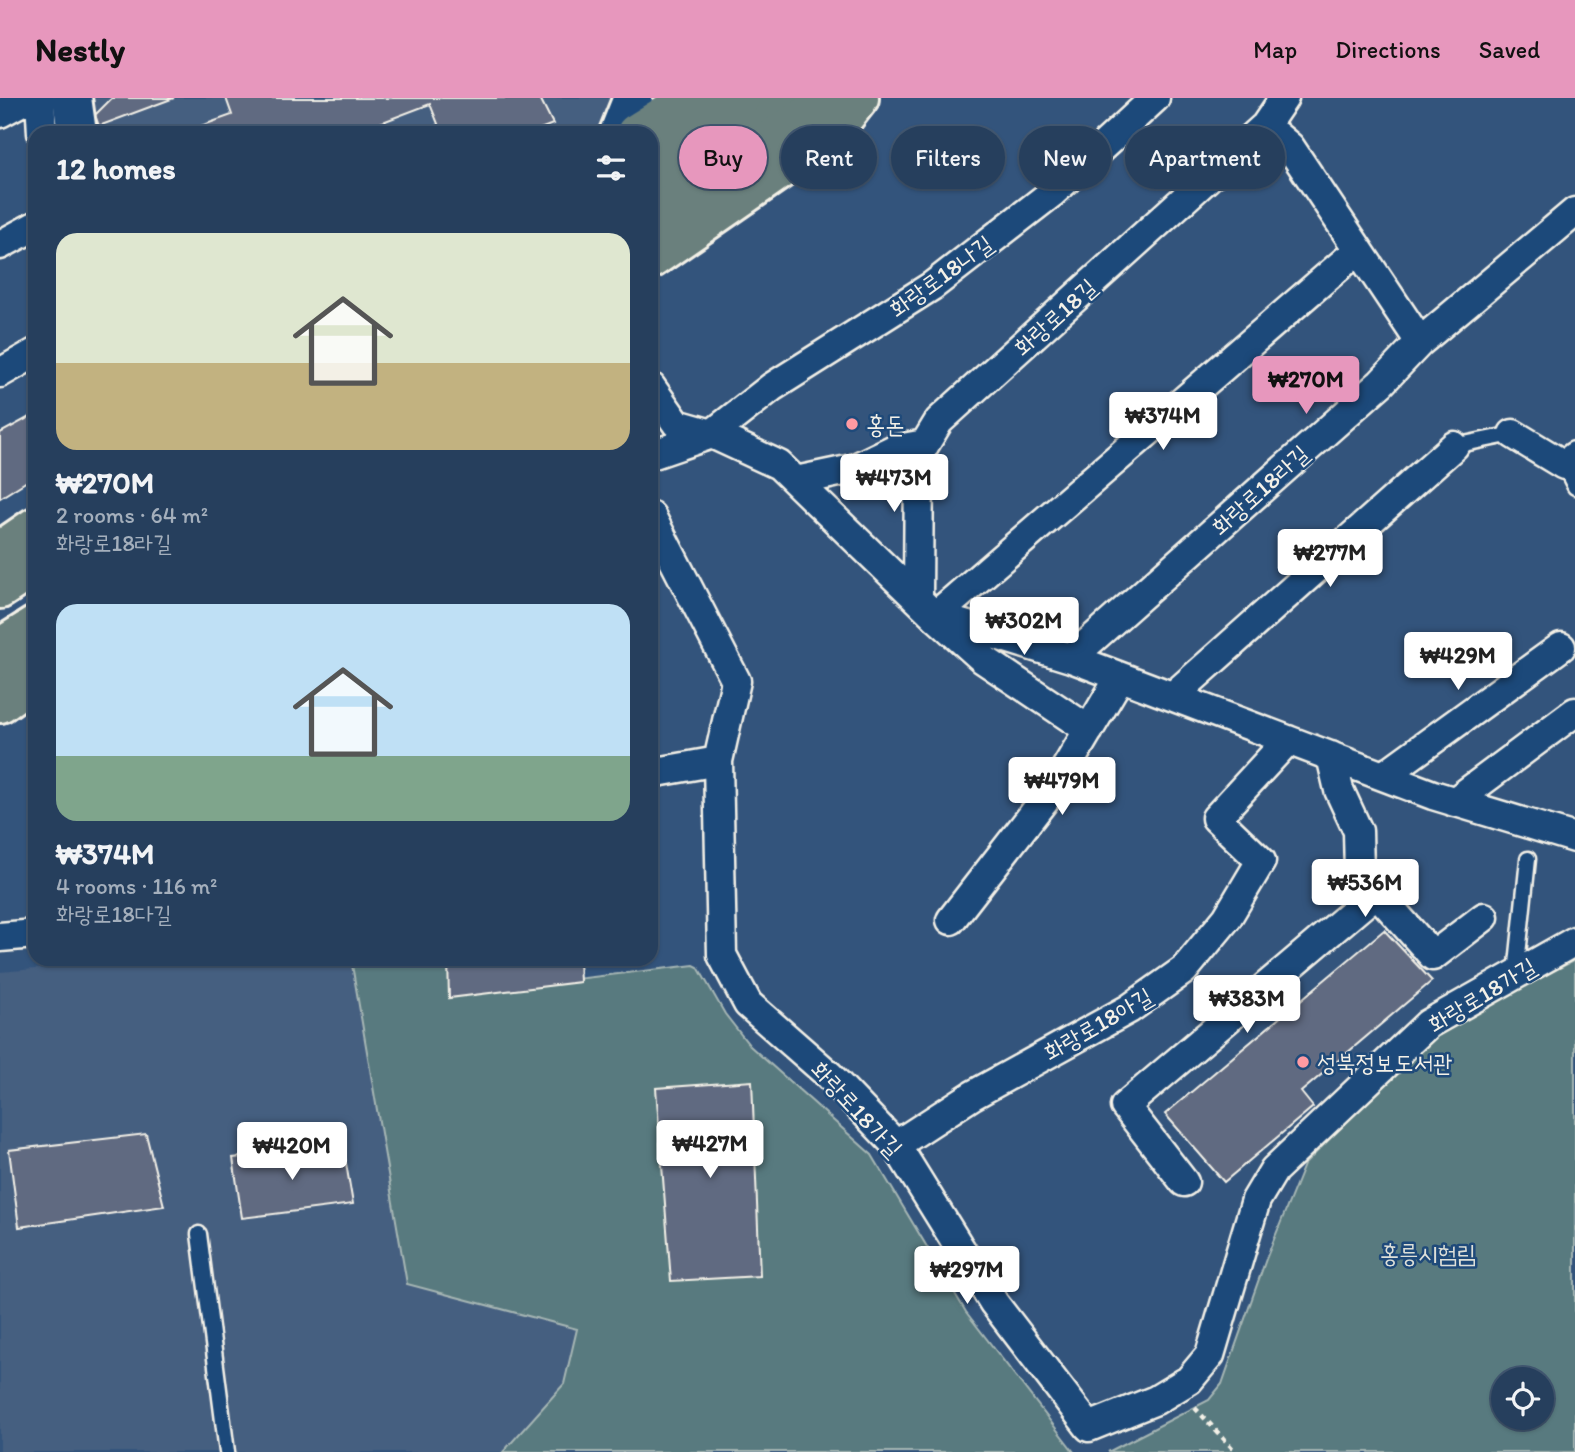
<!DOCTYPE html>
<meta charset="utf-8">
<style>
:root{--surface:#263f5d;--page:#324a66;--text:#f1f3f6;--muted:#a4afbc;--line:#425872;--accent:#e797bd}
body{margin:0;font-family:Itim,"Poor Story",sans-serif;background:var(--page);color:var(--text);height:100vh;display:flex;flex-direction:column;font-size:26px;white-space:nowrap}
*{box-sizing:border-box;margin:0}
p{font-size:23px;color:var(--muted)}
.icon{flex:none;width:38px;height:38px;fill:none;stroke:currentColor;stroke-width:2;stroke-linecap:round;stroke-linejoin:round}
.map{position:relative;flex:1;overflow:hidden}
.side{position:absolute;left:28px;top:28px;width:630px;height:840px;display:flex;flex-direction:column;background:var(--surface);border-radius:21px;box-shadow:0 2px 5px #0004,0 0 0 2px var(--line)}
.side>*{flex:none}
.hud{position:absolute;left:679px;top:28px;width:665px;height:63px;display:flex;gap:14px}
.controls{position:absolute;left:1491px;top:1269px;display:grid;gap:14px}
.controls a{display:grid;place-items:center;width:63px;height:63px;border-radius:50%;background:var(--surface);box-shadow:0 2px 5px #0004,0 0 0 2px var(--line);font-size:35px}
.price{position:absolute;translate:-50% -60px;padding:0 16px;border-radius:7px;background:#fff;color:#222;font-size:23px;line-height:46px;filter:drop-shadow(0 2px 4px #0008)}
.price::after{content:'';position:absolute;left:50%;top:42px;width:21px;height:16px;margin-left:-10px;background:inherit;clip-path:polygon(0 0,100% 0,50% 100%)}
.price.selected{background:var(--accent);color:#111}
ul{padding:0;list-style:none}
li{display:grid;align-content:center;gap:14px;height:371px;padding:0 28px}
li span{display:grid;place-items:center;height:217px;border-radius:21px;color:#555}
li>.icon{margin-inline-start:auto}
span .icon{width:126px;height:126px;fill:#fffc;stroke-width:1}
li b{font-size:30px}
h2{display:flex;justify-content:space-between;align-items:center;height:84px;padding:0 28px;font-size:30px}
.chip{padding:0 24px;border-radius:32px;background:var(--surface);box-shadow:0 2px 5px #0004,0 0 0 2px var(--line);font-size:24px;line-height:63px}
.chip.selected{background:var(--accent);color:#111}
header{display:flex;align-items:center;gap:42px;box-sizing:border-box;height:98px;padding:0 35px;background:var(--accent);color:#111}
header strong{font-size:33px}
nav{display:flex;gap:38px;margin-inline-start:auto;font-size:24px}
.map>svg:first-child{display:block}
</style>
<header>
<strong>Nestly</strong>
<nav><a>Map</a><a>Directions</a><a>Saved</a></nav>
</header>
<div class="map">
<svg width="1575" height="1354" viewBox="0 0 1575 1354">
<rect width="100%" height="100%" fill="#33547c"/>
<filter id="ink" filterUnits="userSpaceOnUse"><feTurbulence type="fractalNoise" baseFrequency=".0143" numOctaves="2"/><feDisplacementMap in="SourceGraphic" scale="14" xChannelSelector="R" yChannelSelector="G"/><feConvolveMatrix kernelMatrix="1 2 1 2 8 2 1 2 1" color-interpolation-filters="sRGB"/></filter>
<g filter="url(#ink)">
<path fill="#455e80" d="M 83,0 L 633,0 L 627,14 L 596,35 L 77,35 Z
M 150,861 L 351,861 L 410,1188 L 579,1221 L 548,1354 L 0,1354 L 0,874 Z"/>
<path fill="#597a7f" stroke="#a6b6b4" stroke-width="2" fill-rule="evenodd" d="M 351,861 L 448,861 L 450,896 L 694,867 L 698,869 L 725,916 L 750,948 L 872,1057 L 966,1214 L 1074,1354 L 503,1354 L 564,1286 L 577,1231 L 407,1186 Z
M 1575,862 L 1575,1354 L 1108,1354 L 1209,1302 L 1222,1286 L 1266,1161 L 1304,1067 L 1434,934 ZM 1503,1281 L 1542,1281 L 1542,1320 L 1503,1320 Z"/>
<path fill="#616b81" stroke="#f4f1e8" stroke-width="2" d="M 112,0 L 174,0 L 99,28 L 95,17 Z
M 226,0 L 540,0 L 553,26 L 530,35 L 432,35 L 438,26 L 430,6 L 354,35 L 181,35 L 232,17 Z
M 35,316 L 35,378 L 0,400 L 0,335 Z
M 651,575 L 655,636 L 651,637 Z
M 1384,832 L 1432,883 L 1301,994 L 1313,1009 L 1224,1084 L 1165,1016 Z
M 448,861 L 579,861 L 580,884 L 449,900 Z
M 752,983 L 760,1178 L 671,1183 L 656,990 Z
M 146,1036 L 164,1108 L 19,1129 L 9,1052 Z
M 343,1048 L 353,1106 L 242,1120 L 233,1060 Z"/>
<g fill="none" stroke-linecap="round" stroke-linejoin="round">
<defs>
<path id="lane" d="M 1454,348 L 1513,336
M 1564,367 L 1575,389
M 1516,876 L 1528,761
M 199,1136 L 227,1354"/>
<path id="street" d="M 40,0 L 42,35
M 0,15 L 28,0
M 1265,28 L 1290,49 L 1420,244
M 0,147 L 35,128
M 0,275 L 35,255
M 651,289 L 677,326 L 712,336 L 779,367 L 935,518 L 1071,560 L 1433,697 L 1575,740
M 1513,336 L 1564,367 L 1575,358
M 651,357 L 712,336 L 772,289 L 932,188 L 1052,95 L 1155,0
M 796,383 L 853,371 L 892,352 L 925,346 L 939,323 L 1265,28 L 1284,0
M 651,418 L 736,583 L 718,663 L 722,857 L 748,906 L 829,977 L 896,1047 L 994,1205 L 1089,1329 L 1156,1302 L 1189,1282 L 1210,1257 L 1256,1102 L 1274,1072 L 1428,926 L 1575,843
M 918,501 L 919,356 L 925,346
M 1071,560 L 1381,285 L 1420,244 L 1575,114
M 1173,598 L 1454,348
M 1089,632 L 983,561 L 935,518 L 1358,152
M 1331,658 L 1339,692 L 1358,733 L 1359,775 L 1433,858 L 1484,819
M 651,675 L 718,663
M 1383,678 L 1561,549
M 1454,704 L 1575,614
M 951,822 L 1056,687 L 1120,579
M 0,839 L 35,836
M 896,1047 L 973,997 L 1129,911 L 1184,872 L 1227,820 L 1261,763 L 1216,720 L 1288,642
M 1184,1084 L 1125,1008 L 1375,796"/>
<path id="secondary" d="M 72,0 L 77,35
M 619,35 L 633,0"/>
<path id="primary" d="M 651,89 L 783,0
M 0,581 L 35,558"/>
<path id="highway" d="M 636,35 L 692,0
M 651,60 L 740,0
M 651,120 L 834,0
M 651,161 L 830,37 L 859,0
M 0,453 L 35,429
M 0,491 L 35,468
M 0,550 L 35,528
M 0,605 L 35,580"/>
</defs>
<use href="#lane" stroke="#f4f1e8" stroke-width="19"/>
<use href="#street" stroke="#f4f1e8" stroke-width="33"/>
<use href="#secondary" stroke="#f4f1e8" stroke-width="44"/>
<use href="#primary" stroke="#f4f1e8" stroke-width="44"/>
<use href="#highway" stroke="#f4f1e8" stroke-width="44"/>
<path stroke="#f4f1e8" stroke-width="4.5" stroke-dasharray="5 5" stroke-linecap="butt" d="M 1195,1310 L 1236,1354"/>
<use href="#lane" stroke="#1f4a7a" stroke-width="14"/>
<use href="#street" stroke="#1f4a7a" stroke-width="28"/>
<use href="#secondary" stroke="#1f4a7a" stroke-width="38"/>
<use href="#primary" stroke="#6a807d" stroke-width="38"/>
<use href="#highway" stroke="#6a807d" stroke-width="38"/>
</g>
</g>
<g fill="#ff9aa2" stroke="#1f4a7a" stroke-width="2.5">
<circle cx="852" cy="326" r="7"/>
<circle cx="1303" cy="964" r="7"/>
</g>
<g text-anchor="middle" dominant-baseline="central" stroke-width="5" stroke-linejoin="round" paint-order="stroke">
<g font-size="24" fill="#f4f1e8" stroke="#1f4a7a">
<text transform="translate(941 178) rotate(-36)">화랑로18나길</text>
<text transform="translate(1055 219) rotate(-42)">화랑로18길</text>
<text transform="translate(1260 392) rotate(-42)">화랑로18라길</text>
<text transform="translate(1482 897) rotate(-31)">화랑로18가길</text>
<text transform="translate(1098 926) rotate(-30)">화랑로18아길</text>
<text transform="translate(857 1011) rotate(47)">화랑로18가길</text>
</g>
<g font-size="24" fill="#f4f1e8" stroke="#1f4a7a" text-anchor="start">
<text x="866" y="326">홍돈</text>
<text x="1317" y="964">성북정보도서관</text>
</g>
<g font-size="24" fill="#dddfd8" stroke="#1f4a7a">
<text x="1428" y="1155">홍릉시험림</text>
</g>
</g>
</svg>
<div class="controls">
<a><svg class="icon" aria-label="locate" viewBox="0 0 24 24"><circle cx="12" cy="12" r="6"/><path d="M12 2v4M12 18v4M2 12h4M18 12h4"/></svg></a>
</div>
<b class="price selected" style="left:1306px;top:318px">₩270M</b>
<b class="price" style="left:1163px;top:354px">₩374M</b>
<b class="price" style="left:894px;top:416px">₩473M</b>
<b class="price" style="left:1330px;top:491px">₩277M</b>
<b class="price" style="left:1024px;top:559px">₩302M</b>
<b class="price" style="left:1458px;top:594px">₩429M</b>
<b class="price" style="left:1062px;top:719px">₩479M</b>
<b class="price" style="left:1365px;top:821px">₩536M</b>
<b class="price" style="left:1247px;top:937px">₩383M</b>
<b class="price" style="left:710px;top:1082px">₩427M</b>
<b class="price" style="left:292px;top:1084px">₩420M</b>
<b class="price" style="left:967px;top:1208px">₩297M</b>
<div class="hud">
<a class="chip selected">Buy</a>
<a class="chip">Rent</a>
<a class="chip">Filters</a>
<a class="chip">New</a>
<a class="chip">Apartment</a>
</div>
<section class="side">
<h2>12 homes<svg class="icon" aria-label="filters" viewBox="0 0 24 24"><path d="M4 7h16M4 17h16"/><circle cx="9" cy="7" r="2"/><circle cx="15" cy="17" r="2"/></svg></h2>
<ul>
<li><span style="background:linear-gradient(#dfe7d0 60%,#c2b280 0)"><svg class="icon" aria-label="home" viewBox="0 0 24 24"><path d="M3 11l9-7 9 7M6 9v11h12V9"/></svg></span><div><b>₩270M</b><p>2 rooms · 64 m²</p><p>화랑로18라길</p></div></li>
<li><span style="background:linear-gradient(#bfe0f5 70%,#7fa58c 0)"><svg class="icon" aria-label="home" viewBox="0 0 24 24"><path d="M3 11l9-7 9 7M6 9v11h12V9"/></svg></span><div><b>₩374M</b><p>4 rooms · 116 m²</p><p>화랑로18다길</p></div></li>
</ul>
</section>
</div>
